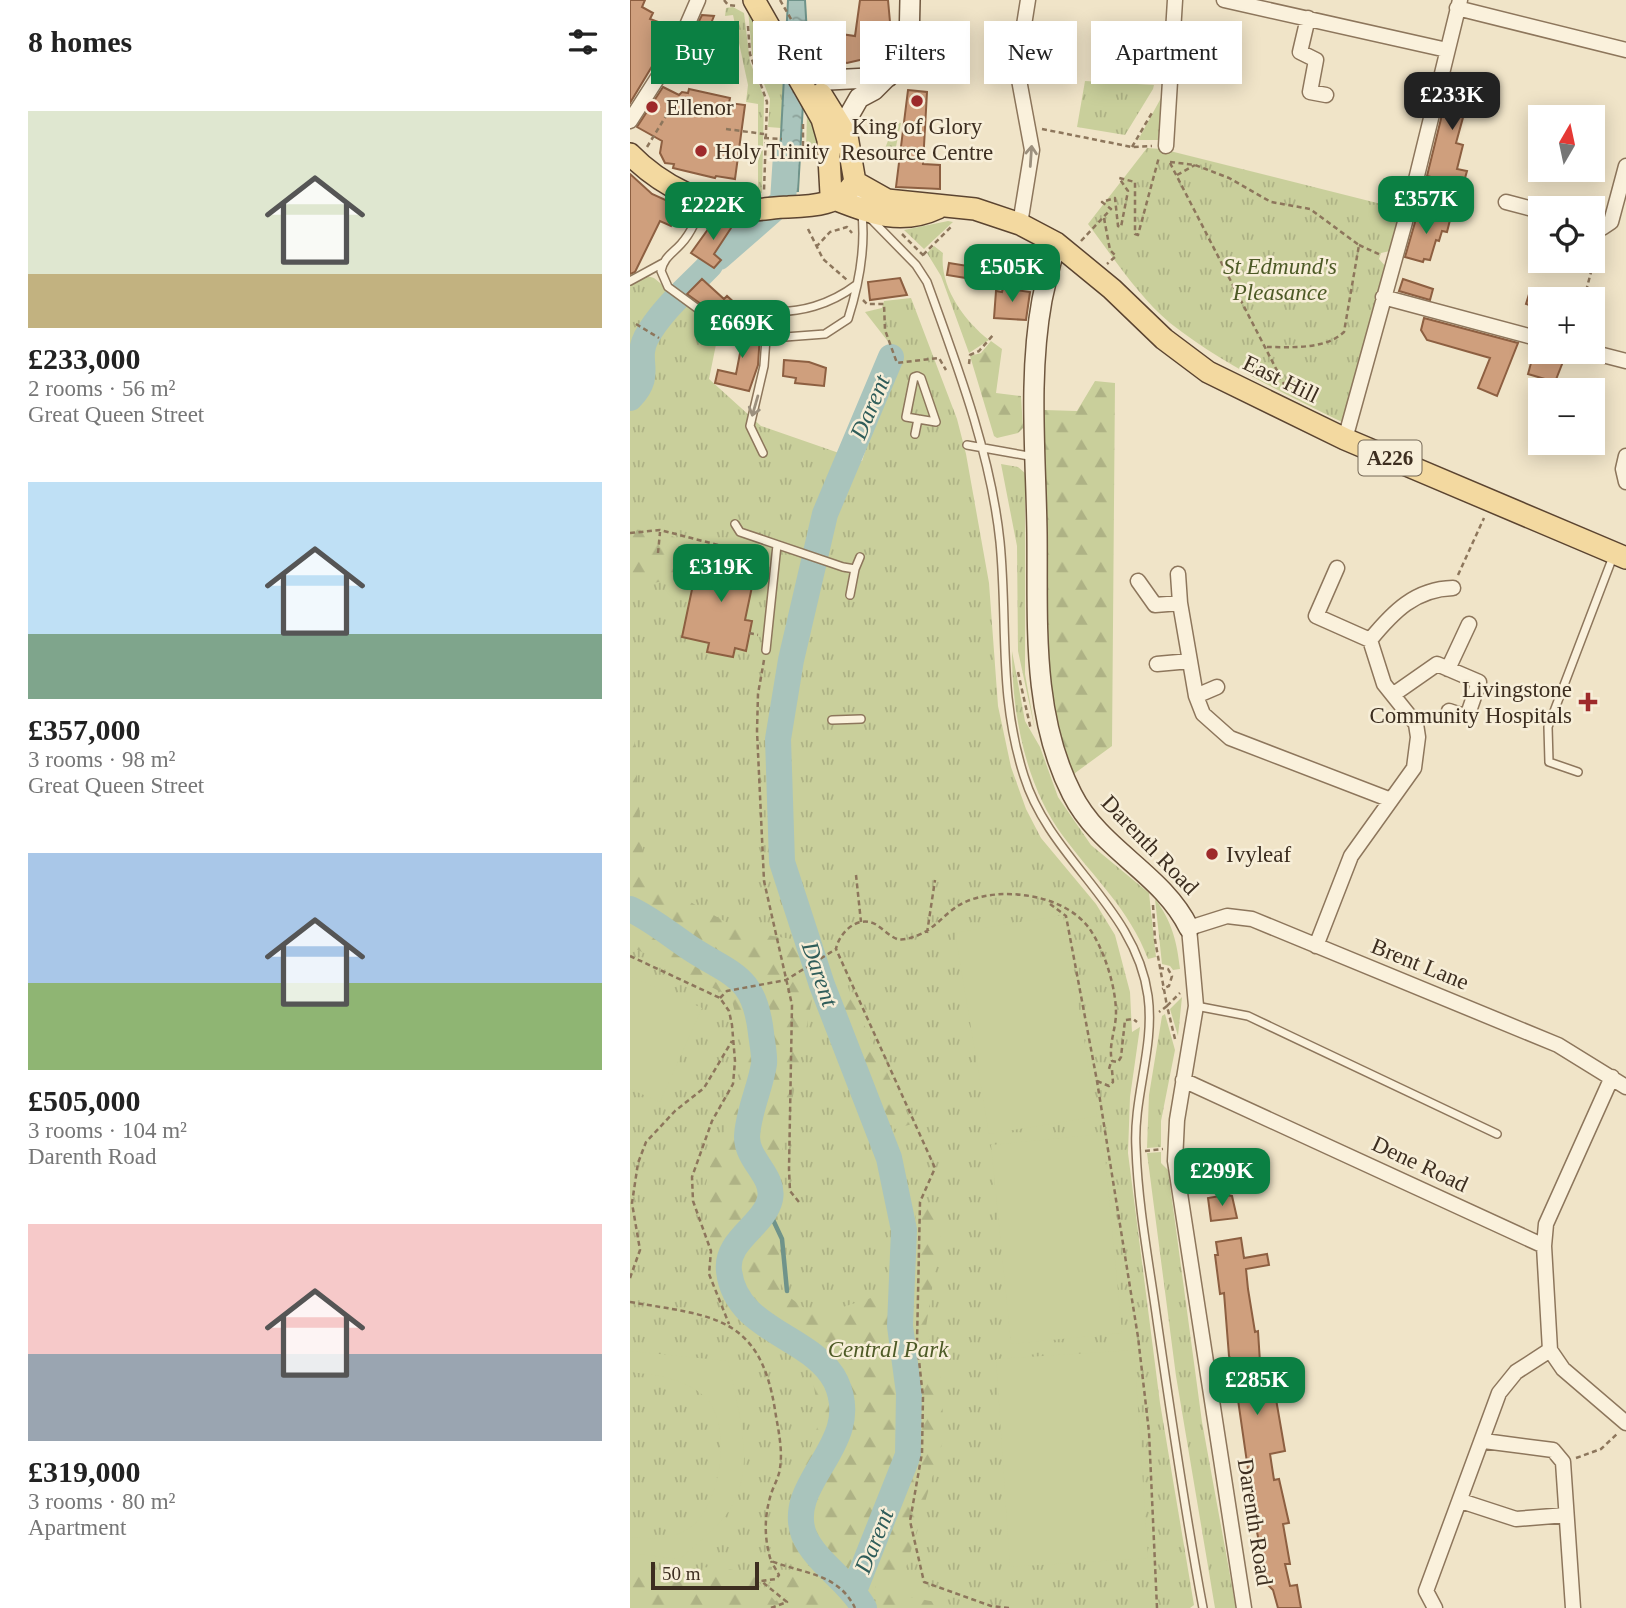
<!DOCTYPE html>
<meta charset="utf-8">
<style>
:root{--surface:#fff;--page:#f2f2f2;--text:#222;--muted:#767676;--accent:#0b8043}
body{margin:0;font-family:Georgia,serif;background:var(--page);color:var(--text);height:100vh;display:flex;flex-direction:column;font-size:26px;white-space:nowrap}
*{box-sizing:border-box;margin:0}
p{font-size:23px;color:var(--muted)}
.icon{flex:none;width:38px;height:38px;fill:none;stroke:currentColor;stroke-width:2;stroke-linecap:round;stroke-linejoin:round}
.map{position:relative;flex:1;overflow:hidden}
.sheet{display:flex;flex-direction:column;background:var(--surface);width:630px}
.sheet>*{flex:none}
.banner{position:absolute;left:21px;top:21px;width:665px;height:63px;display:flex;gap:14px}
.needle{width:46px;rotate:9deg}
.buttons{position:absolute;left:898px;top:105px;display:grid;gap:14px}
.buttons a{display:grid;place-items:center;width:77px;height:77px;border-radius:0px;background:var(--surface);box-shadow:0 4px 18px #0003;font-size:35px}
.scale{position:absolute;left:21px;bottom:18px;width:108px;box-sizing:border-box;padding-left:7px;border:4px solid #3d2e20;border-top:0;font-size:19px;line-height:24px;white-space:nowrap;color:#3d2e20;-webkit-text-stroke:5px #f7eed8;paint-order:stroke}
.price{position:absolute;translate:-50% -60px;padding:0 16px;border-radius:14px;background:var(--accent);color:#fff;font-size:23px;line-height:46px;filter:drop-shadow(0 2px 4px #0008)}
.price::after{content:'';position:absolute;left:50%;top:42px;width:21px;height:16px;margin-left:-10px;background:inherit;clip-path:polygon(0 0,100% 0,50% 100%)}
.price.active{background:#222;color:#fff}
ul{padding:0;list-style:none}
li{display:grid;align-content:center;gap:14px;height:371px;padding:0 28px}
li span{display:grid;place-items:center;height:217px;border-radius:0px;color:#555}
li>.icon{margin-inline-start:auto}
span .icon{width:126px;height:126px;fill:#fffc;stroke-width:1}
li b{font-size:30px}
h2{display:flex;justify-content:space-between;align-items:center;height:84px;padding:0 28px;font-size:30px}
.chip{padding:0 24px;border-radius:0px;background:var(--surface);box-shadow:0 4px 18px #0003;font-size:24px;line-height:63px}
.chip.active{background:var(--accent);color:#fff}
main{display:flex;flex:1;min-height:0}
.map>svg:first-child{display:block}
</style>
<main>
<section class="sheet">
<h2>8 homes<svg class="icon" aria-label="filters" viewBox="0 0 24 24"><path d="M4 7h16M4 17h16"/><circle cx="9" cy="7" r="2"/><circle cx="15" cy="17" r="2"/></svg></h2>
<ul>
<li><span style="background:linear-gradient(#dfe7d0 75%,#c2b280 0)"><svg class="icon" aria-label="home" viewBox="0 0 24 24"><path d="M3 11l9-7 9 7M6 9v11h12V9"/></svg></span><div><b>£233,000</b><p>2 rooms · 56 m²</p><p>Great Queen Street</p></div></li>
<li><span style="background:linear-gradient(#bfe0f5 70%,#7fa58c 0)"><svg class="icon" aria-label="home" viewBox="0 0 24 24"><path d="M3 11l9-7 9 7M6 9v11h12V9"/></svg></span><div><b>£357,000</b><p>3 rooms · 98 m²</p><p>Great Queen Street</p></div></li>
<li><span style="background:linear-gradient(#a9c7e8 60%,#8fb573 0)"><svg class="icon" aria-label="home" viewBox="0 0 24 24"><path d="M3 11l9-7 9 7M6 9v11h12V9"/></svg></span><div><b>£505,000</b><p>3 rooms · 104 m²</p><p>Darenth Road</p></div></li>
<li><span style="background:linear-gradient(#f6c9c9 60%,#9aa5b1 0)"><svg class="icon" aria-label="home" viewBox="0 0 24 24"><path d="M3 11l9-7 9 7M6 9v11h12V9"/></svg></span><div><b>£319,000</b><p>3 rooms · 80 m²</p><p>Apartment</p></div></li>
</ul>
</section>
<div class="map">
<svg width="996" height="1608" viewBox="0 0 996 1608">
<defs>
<pattern id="grass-tufts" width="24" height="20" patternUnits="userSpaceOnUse" patternTransform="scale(1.75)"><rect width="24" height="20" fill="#c9cf9b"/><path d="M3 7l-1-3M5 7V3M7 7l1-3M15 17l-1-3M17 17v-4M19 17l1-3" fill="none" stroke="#aeb285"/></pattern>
<pattern id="forest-firs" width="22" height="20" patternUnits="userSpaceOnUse" patternTransform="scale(1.75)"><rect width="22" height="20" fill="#c9cf9b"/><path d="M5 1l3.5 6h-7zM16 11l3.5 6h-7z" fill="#aeb285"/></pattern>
<pattern id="water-ripples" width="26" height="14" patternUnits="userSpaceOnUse" patternTransform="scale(1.75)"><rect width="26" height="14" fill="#a9c4bc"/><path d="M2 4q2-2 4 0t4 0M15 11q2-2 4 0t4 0" fill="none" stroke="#8ba098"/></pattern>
</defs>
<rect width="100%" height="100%" fill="#f0e4c8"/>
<path fill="url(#grass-tufts)" d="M 103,7 L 114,13 L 120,62 L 134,97 L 132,193 L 128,192 L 128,104 L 116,102 L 118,85 L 103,15 L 95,16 L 96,8 Z
M 118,9 L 155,67 L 151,128 L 138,127 L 140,99 L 122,54 Z
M 455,81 L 524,85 L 523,89 L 495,135 L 447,127 Z
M 531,98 L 529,140 L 508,140 Z
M 177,112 L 185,126 L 188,156 L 176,154 Z
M 265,122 L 271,123 L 264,156 L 253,154 Z
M 517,148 L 532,149 L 771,209 L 760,251 L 751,253 L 749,259 L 757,268 L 712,422 C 653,393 592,364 540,323 C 508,296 483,257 458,224 Z
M 318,221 L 323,222 L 294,249 L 274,230 Z
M 304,246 L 313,253 C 309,286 334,321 359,340 L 339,353 L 311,276 L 297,253 Z
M 0,271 L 24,278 L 65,312 L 91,320 L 79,379 L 131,426 L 232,461 L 267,353 L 235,312 L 252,308 L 254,301 L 281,298 L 327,419 L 336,454 L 359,583 L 368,706 L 381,767 L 396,809 L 411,838 L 466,904 L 485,935 L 500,992 L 502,1032 L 510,1027 L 500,1097 L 498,1153 L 530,1403 L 564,1605 L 560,1608 L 21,1608 L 0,1605 Z
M 371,464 L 388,467 L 395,473 L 395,674 L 405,730 L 388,651 L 387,546 Z
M 382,651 L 395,721 L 410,747 L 428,797 L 461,845 L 519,893 L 526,957 L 518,959 C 500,910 463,877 433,836 C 395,785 382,713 382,651 Z
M 525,899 C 542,921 547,942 550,969 L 543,970 L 540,966 L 532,964 Z
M 552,997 L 548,1036 L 540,1009 Z
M 535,1014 L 545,1050 L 531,1121 L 531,1147 L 517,1148 L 519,1095 L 532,1016 Z
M 531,1152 L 531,1163 L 538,1170 L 572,1422 L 606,1608 L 585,1608 L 546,1376 L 517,1153 Z"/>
<path fill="url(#forest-firs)" d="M 361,341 L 372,349 L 366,393 L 391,396 L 393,428 L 388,433 L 367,438 L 364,436 L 340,356 L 351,353 Z
M 465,381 L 485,383 L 482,746 L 441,776 L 419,690 L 414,410 L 447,411 Z
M 0,529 L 36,532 L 47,539 L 46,577 L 14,586 L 0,597 Z
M 0,646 L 3,655 L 4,733 L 14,876 L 112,931 L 193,944 L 146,1182 L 151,1291 L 185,1316 L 275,1287 L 287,1207 L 315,1207 L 296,1327 L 311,1379 L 314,1437 L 268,1595 L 338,1608 L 248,1608 L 244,1593 L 254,1557 L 228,1549 L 214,1577 L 163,1561 L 161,1506 L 190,1419 L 180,1367 L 106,1313 L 81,1245 L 74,1193 L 84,1149 L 110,1104 L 112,1039 L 101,997 L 0,946 Z
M 207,959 L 227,1010 L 282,1124 L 265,1129 L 239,1085 L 194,972 Z
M 137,1566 L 142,1567 L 141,1576 L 127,1580 L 145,1601 L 159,1597 L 138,1584 L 149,1581 L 156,1571 C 179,1579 203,1585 212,1608 L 0,1608 L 0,1574 L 69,1584 L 73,1567 L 134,1573 Z"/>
<path fill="#c9cf9b" d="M 433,915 L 467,1116 L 359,1134 L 325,933 Z
M 0,976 L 72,1008 L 30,1102 L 0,1089 Z
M 473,1134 L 492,1333 L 381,1344 L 361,1145 Z
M 504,1350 L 518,1558 L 380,1567 L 366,1359 Z
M 0,1351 L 98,1361 C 107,1409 128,1464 100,1509 C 88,1528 67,1543 50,1559 L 0,1553 L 0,1537 C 20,1539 45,1540 62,1526 C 91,1503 103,1424 75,1397 C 54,1378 27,1375 0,1372 Z"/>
<path fill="url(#water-ripples)" stroke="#6f938a" stroke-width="2" d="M 158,0 L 175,0 L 177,34 L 168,191 L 148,192 Z"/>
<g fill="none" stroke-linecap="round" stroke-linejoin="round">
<path stroke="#6f938a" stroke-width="4.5" d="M 137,1207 L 152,1239 L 157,1291"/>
<path stroke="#a9c4bc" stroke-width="26" d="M 89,257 L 153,201 L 156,155
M 0,398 C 24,374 4,362 16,338 C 31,310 58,288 80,265
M 0,909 C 21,919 38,933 57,946 C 101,976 124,973 131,1033 C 132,1043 135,1055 134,1064 C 130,1089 118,1112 117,1137 C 117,1161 145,1176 140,1199 C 134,1226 95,1240 99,1271 C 106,1332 184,1336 206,1382 C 235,1445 154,1481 174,1535 C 186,1563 219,1581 234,1608
M 224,1591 L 278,1455 L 279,1393 L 270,1326 L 274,1230 L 259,1158 L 192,985 L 152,862 L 148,739 L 161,660 L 195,514 L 261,357"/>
</g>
<path fill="#cf9f7d" stroke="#8d5f41" stroke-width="2" d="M 0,0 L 15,0 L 12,7 L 23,13 L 20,19 L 45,28 L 0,103 Z
M 230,0 L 258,0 L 260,22 L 250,47 L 234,59 L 217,63 L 187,55 L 190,31 L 225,36 Z
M 72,15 L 84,16 L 74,41 L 83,47 L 81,52 L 83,54 L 72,70 L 49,62 Z
M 821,78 L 850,85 L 839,115 L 834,114 L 826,143 L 833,145 L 827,169 L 837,171 L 833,185 L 797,176 Z
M 33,87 L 49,95 L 52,92 L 58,93 L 59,89 L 100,98 L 99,103 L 115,105 L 105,179 L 86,176 L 85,178 L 43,168 L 44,164 L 35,163 L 30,153 L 32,141 L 7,127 Z
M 278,90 L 297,92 L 293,164 L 310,165 L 310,189 L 266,187 Z
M 0,174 L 22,194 L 51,207 L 41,226 L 30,221 L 5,272 L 0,274 Z
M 788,212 L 820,220 L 817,232 L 812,231 L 809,241 L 806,240 L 800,260 L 794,259 L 793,262 L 775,257 Z
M 86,218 L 105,222 L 84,254 L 91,260 L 84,268 L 61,253 Z
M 319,263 L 338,266 L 336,278 L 317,275 Z
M 270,278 L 277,295 L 240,300 L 238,282 Z
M 72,279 L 94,299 L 97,296 L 107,305 L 104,308 L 81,311 L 57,294 Z
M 773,279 L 803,289 L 800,300 L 769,291 Z
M 373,288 L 400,292 L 396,320 L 364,318 L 366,291 L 372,292 Z
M 900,291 L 910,294 L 910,309 L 896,304 Z
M 794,318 L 888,343 L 867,396 L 848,388 L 860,358 L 797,340 L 791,330 Z
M 97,326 L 130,334 L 128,365 L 119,391 L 85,383 L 88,370 L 106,374 L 112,343 L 94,339 Z
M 904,352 L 936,354 L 925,382 L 898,374 Z
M 154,360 L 179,362 L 196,368 L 194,386 L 165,383 L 166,378 L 153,376 Z
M 102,553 L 128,558 L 115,620 L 122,621 L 116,651 L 105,648 L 103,657 L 77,652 L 79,643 L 52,637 L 69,556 L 100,562 Z
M 596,1195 L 602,1196 L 607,1218 L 581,1221 L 578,1198 Z
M 611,1238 L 614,1258 L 637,1254 L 639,1265 L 616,1269 L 618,1289 L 625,1332 L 628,1331 L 631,1378 L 642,1376 L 655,1451 L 640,1454 L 644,1480 L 649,1479 L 659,1523 L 653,1524 L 660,1564 L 655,1564 L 660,1586 L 667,1585 L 671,1608 L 648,1608 L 643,1590 L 638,1585 L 627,1532 L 607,1393 L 610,1392 L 606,1370 L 599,1356 L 594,1293 L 590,1294 L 585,1255 L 588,1255 L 586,1242 Z"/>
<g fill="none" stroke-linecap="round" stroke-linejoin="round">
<defs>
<path id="lane" d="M 71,202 C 69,216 61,233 51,244 C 42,254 34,257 31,271 L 38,287 L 79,317 L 138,311 L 134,366 L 120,426 L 133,453
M 238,216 L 286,265 L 297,282 C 327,365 361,454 370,542 C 378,624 368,695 394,776 C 420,860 506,907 518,996 C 525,1047 503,1097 506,1148 C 508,1206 519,1263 527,1320 C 541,1416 555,1513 573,1608
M 0,281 L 33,263
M 138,311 C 169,314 201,304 226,285
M 155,337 L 195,334 L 218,319 C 231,278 239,230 227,188
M 287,376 L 291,378 L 306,422 L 276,417 L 284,377 Z
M 285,434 L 288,419
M 337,445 L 404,457
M 105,524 L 110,532 L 213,567 L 225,569 L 230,557
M 220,595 L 225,569
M 136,650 L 147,545
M 202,720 L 231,719
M 948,772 L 919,762 L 918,727 L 984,554
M 566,1006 L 618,1016 L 867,1134"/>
<path id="street" d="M 594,0 L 817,50
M 827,8 L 996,50
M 678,18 L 670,52 L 686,60 L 680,92 L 696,95
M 0,121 L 48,46 L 68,0
M 536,146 L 545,0
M 876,202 L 910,211
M 390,224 L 402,150 L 387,69 L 398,0
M 962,225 L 972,228 L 981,222 L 996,166
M 753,297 L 910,339
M 961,352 L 996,361
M 715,439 L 780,204 L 830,0
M 996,456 L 993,469 L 996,482
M 707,568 L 686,616 L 740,640
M 548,574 L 550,603
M 508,581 L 525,605 L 550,603 L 566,696 L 573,714 L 600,738 L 761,800
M 527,664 L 560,661
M 818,669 L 839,624
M 764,694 L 807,664 L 849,682 L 837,717 L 819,711
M 566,696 L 587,687
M 686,946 L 721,856 L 784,768 L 788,737 L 786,724 L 754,684 L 740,640 C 763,612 785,589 823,588
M 553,1080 L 914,1246 L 920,1350
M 914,1246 L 916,1224 L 982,1077
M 920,1350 L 933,1369 L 996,1423
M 854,1441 L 923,1450 L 933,1462 L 943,1608
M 831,1501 L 886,1519 L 936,1515
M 614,1608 L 545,1161 L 547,1120 L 566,1006 L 559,928 L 597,916 L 622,919 L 928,1045 L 996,1087
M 805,1608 L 796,1591 L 869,1393 L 886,1372 L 920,1350"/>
<path id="secondary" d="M 176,69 L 199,80 L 258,77
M 213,126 L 229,98 L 244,90 L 273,61 L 279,44 L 280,0
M 426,243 C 421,262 416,281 412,300 C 398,376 406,457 407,533 C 408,621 401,714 442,794 C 470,850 532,873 559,928"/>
<path id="primary" d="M 124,0 L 192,119 L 198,140 L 201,194 L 207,200
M 191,94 L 217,136 L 225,182
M 0,154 C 30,185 76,208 120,210 C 133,210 145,207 158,207 C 184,206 210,205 225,182
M 225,182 L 257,200 L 345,209 L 390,224 L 426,243 L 482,289 L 534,339 L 578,372 L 715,439 L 996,558
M 207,200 C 242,214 272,225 308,208"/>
</defs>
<use href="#lane" stroke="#8d765c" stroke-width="10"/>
<use href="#street" stroke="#8d765c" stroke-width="17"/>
<use href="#secondary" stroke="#6f573f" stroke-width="22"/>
<use href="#primary" stroke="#5b4430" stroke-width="24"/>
<path stroke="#8d765c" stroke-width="2.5" stroke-dasharray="5 3.5" stroke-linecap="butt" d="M 94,0 L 98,5 L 108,6
M 150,0 L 180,52
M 118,26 L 120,54 L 137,102 L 134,191
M 173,124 L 173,155 L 183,160
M 96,129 L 134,134
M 412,129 L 502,147 L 522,146
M 134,138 L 152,139
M 17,147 L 39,111
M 502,147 L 523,111
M 540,162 L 565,165 L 599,178 L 641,202 L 680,209 L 729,245 L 714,332 C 695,350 661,347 636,347
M 540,163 L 657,390
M 547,175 L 565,165
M 474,218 L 480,250 L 486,256 L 477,264
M 178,229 L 193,259 L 217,280
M 272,234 L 294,256
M 451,241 L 481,209 L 472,202 L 485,198 L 488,226 L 491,227 L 498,191 L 489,178 L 505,182 L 505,234 L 508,235 L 529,157
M 729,245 L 751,255
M 186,247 L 200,232 L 217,227 L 222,233
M 293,255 L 323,225
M 954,299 L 969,241
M 233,300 L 237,304 L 254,304 L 255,330 L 267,363 L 309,358 L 316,370
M 6,324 L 29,338
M 339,364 L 340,355 L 349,351 L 364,334
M 0,533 L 30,530 L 135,557
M 28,553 L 30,532
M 828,575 L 854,518
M 119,633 L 128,635
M 134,660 L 128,694 L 127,731 L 134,881 L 162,1005 L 159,1169 L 160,1191 L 169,1202
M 388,672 L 401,730
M 226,875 L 231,922
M 420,904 L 436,916 L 467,1081 L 508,1337 L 519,1432 L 527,1608
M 523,905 L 525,940 L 537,1006 L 529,1012
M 297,933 L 305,880
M 0,956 L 90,998 L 99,1011 L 102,1025 L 105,1061 L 103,1084 L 82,1121 L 62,1177 L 63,1201 L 81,1251 L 79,1274 L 99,1324
M 529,968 L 538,969 L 542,976 L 539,986 L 532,989
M 90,998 L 97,991 L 156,980 L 206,949
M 545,1039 L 537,1006 L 550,993
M 467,1081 L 479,1086 L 483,1082 L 482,1070 L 479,1069 L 481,1062
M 515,1151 L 533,1149
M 0,1278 L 10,1250 L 2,1203 L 8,1163 L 16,1142 L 45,1111 L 74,1088 L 102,1041
M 0,1302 C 82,1316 130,1315 145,1410 C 148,1429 153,1449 150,1468 C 149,1477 144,1485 141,1494 C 134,1517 134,1538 141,1561 C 174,1574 208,1573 225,1608
M 946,1458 L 971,1449 L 987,1434
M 141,1608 L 157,1602 L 131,1581 L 146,1579 L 149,1575 L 141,1561
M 379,1608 L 361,1606 L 294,1582 L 280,1521 L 292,1453 L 293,1397 L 287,1342 L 290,1202 L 305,1168 L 206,949 C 209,933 227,915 245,924 C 252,928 259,936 267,939 C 272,940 278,939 283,937 C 305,931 315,911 335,902 C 371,886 434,894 459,928 C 474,949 486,987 486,1013 C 486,1029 478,1046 482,1061 L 488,1062 L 491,1057 L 495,1020 L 503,1019 L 507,1022"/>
<use href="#lane" stroke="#faf1dc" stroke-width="7"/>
<use href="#street" stroke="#faf1dc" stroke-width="14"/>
<use href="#secondary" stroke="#faf1dc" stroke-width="19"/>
<use href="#primary" stroke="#f3d9a0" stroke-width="21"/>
</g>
<defs><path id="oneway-shaft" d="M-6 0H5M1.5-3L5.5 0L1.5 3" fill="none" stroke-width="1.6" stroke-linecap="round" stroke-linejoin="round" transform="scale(1.75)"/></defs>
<g stroke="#9c907e">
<use href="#oneway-shaft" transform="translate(401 156) rotate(-86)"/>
<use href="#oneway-shaft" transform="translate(125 406) rotate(106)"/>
</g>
<g fill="#9e2a2b" stroke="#f7eed8" stroke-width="2.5">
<circle cx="287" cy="101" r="7"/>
<circle cx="22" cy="107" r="7"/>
<circle cx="71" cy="151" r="7"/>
<path d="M954.5 691.5h7v7h7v7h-7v7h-7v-7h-7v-7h7z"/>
<circle cx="582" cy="854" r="7"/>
</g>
<g text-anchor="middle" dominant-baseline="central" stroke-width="5" stroke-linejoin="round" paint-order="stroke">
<rect fill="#f7eed8" stroke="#756857" stroke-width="2" x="728.5" y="440.5" width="63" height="35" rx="5"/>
<g font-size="21" font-weight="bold" fill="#3d2e20">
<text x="760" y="458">A226</text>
</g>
<g font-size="23" fill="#3d2e20" stroke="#f7eed8" text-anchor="start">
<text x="36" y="107">Ellenor</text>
<text x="287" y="126" text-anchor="middle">King of Glory<tspan x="287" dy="26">Resource Centre</tspan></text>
<text x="85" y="151">Holy Trinity</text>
<text x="942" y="689" text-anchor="end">Livingstone<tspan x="942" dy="26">Community Hospitals</tspan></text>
<text x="596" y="854">Ivyleaf</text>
</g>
<g font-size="23" font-style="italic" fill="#4d5a26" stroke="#f7eed8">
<text x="650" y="266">St Edmund's<tspan x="650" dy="26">Pleasance</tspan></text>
<text x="258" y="1349">Central Park</text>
</g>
<g font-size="23" fill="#3d2e20" stroke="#f7eed8">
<text transform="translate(651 379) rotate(26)">East Hill</text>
<text transform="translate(520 845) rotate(46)">Darenth Road</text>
<text transform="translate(790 964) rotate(22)">Brent Lane</text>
<text transform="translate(790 1164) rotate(25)">Dene Road</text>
<text transform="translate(625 1522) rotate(81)">Darenth Road</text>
</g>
<g font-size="24" font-style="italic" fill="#2f5d5a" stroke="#f7eed8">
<text transform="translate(240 407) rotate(-67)">Darent</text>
<text transform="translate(190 974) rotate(71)">Darent</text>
<text transform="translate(244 1541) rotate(-68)">Darent</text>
</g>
</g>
</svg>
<div class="buttons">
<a><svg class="needle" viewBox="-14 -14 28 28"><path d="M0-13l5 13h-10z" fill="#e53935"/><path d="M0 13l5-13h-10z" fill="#767676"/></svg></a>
<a><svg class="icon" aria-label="locate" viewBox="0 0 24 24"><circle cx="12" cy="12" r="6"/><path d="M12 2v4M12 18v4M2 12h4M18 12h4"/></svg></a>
<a>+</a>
<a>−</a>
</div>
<div class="scale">50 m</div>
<b class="price active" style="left:822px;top:132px">£233K</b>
<b class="price" style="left:796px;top:236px">£357K</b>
<b class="price" style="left:83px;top:242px">£222K</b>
<b class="price" style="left:382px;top:304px">£505K</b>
<b class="price" style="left:112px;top:360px">£669K</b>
<b class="price" style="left:91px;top:604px">£319K</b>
<b class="price" style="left:592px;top:1208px">£299K</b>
<b class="price" style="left:627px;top:1417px">£285K</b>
<div class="banner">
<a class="chip active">Buy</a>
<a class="chip">Rent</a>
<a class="chip">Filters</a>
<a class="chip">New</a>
<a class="chip">Apartment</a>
</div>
</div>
</main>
